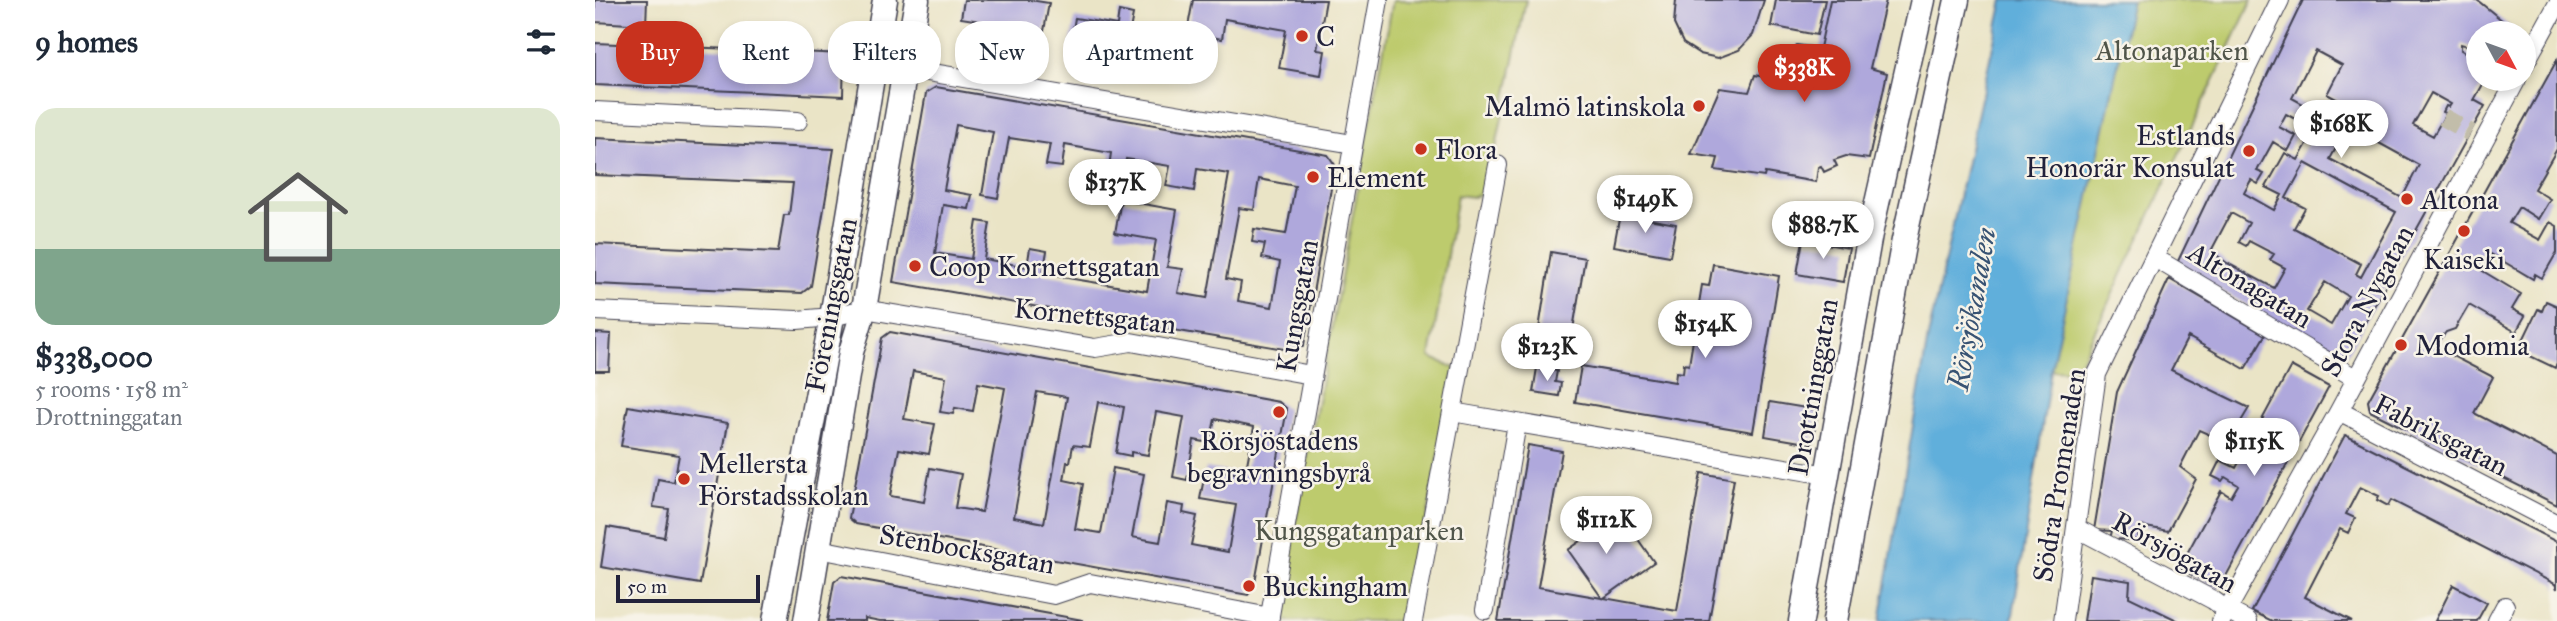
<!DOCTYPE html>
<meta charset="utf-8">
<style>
:root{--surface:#fff;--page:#f6f6f7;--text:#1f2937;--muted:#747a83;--line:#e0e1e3;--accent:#c8321e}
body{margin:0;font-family:"IM FELL Great Primer",serif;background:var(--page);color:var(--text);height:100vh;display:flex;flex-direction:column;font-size:26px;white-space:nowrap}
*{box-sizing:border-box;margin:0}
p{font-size:23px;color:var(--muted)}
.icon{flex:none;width:38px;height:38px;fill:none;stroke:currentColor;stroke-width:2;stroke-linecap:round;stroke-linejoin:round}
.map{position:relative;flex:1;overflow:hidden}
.panel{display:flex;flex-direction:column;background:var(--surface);width:595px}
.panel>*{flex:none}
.top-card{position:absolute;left:21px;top:21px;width:665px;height:63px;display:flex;gap:14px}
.needle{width:46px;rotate:131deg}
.fabs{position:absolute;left:1871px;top:21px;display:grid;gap:14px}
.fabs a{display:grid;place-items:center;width:70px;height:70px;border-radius:50%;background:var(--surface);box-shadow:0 4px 10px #0003;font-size:35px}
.scale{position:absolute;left:21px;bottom:18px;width:144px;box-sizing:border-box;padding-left:7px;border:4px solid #22223b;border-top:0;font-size:19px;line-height:24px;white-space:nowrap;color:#22223b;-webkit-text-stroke:5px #f7f3e8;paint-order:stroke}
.price{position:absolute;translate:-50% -60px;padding:0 16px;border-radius:24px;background:#fff;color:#222;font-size:23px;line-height:46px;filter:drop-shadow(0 2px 4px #0008)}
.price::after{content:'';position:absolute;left:50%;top:42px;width:21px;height:16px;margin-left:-10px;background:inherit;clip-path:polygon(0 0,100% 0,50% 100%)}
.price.current{background:var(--accent);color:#fff}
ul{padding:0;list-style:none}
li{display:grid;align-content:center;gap:14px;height:371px;padding:0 35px}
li+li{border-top:2px solid var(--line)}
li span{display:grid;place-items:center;height:217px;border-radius:21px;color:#555}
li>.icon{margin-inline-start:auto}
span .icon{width:126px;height:126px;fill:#fffc;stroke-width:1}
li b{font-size:30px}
h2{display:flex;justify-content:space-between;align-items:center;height:84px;padding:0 35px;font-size:30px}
.pill{padding:0 24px;border-radius:28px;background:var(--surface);box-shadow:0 4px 10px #0003;font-size:24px;line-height:63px}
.pill.current{background:var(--accent);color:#fff}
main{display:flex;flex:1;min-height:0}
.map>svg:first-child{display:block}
</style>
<main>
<section class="panel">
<h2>9 homes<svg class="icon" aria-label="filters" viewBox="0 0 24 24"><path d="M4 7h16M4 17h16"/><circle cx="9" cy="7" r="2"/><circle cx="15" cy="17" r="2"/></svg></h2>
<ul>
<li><span style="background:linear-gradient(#dfe7d0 65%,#7fa58c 0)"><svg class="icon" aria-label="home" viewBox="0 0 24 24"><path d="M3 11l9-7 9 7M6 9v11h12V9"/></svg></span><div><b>$338,000</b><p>5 rooms · 158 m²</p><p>Drottninggatan</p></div></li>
</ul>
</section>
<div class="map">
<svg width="1962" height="621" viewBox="0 0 1962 621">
<rect width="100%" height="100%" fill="#f7f3e8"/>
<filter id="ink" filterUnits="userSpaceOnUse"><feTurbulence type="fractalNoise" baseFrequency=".0143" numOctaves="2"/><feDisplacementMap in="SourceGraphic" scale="14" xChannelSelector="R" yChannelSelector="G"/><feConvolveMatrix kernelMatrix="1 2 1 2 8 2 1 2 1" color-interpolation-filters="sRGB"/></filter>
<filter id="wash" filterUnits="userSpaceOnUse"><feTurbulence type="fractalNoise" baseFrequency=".00686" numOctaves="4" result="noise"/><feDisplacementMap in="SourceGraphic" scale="28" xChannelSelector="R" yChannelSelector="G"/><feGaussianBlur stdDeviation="1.57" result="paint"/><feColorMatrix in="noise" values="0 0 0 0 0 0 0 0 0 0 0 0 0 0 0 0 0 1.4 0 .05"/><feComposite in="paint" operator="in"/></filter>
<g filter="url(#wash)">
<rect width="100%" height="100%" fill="#eae4c6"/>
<path fill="#bdcb6d" stroke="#707654" stroke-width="2" d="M 798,0 L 931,0 L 892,191 L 878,197 L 862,195 L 835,357 L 860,368 L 813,621 L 682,621 Z
M 1537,0 L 1657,0 L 1481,371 L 1456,370 Z"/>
<path fill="#61afdb" stroke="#42688b" stroke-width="2" d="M 1408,0 L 1537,0 L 1456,370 L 1417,621 L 1285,621 L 1333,337 Z"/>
<g id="blocks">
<path fill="#afa8dc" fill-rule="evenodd" d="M 0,0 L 52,0 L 51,25 L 0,22 Z
M 369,0 L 435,0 L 454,3 L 449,31 L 366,18 Z
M 598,0 L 731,0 L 722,50 L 730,51 L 726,75 L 684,68 L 691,30 L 630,19 L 627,39 L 592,32 Z
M 1081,0 L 1169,0 L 1158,35 L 1144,50 L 1123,58 L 1105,54 L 1088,43 L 1079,24 Z
M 1181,0 L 1230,0 L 1222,35 L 1176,26 Z
M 1235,0 L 1291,0 L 1275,68 L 1292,73 L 1274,159 L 1251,156 L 1239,160 L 1242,166 L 1229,172 L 1226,166 L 1223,167 L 1221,182 L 1170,173 L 1169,177 L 1120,170 L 1123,158 L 1096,154 L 1125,88 L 1154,92 L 1160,75 L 1174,78 L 1180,61 L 1195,62 L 1202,45 L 1225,48 Z
M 1708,0 L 1882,0 L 1919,30 L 1917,33 L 1883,33 L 1883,49 L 1866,44 L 1866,50 L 1883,60 L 1883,79 L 1891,79 L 1879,100 L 1890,106 L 1752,355 L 1745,358 L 1585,267 L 1583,261 ZM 1721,51 L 1747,65 L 1732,94 L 1745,101 L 1735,119 L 1697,98 ZM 1836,93 L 1856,104 L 1854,107 L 1851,106 L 1848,112 L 1851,113 L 1838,136 L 1818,125 ZM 1691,114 L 1720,130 L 1703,160 L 1690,153 L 1671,187 L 1687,195 L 1679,210 L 1649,193 L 1656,180 L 1663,184 L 1669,174 L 1662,171 L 1678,142 L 1693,151 L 1701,136 L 1684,127 ZM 1753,126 L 1824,165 L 1807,198 L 1735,159 ZM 1710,163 L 1801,212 L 1766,277 L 1761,274 L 1766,264 L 1699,228 L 1710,208 L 1691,198 ZM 1636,213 L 1654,223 L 1644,242 L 1651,246 L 1654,241 L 1679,254 L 1675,260 L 1690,268 L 1679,288 L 1632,263 L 1616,251 ZM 1730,282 L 1753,296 L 1736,325 L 1712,311 Z
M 524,11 L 538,14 L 535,30 L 584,38 L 578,77 L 528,68 L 529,61 L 474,52 L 480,18 L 522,25 Z
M 0,43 L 249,54 L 248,96 L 0,85 Z
M 1962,60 L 1962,149 L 1939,189 L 1955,199 L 1943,219 L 1924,207 L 1914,223 L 1945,240 L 1955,222 L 1962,226 L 1962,252 L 1947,278 L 1940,274 L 1938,279 L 1896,254 L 1886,270 L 1926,294 L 1917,309 L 1930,316 L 1921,332 L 1874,305 L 1860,329 L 1851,332 L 1840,347 L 1898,377 L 1879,413 L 1962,456 L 1962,505 L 1775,411 L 1773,401 Z
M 341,87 L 733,155 L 740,165 L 709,345 L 701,351 L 298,282 L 331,93 ZM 361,125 L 398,132 L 387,195 L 403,198 L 414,138 L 455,144 L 451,165 L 467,167 L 470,145 L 516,153 L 514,167 L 521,168 L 519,178 L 527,180 L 531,159 L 575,166 L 571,186 L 599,191 L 602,169 L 634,174 L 612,298 L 583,293 L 588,269 L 572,267 L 582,210 L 526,200 L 520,233 L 561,240 L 552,291 L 448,274 L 452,251 L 435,248 L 432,267 L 389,259 L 395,223 L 382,221 L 376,259 L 340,253 L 348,205 L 374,209 L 377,195 L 349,190 ZM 664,179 L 700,186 L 691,234 L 659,229 L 657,242 L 670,244 L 667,258 L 685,262 L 677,307 L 643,301 L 646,282 L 631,279 L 644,208 L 659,210 Z
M 0,138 L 239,149 L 216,286 L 207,293 L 0,284 L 0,244 L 183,252 L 189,215 L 194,215 L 198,183 L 0,175 Z
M 1025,214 L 1081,224 L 1075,256 L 1019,246 Z
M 1208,240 L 1254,248 L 1248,282 L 1202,274 Z
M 956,252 L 990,258 L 974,353 L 941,348 Z
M 1118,264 L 1184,276 L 1158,432 L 980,402 L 986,366 L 1080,382 L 1081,372 L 1088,373 L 1089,364 L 1094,365 L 1107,285 L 1114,286 Z
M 1574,279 L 1670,335 L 1650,369 L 1593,337 L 1576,370 L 1654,408 L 1633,443 L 1604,430 L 1585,467 L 1601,479 L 1573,531 L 1545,526 L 1543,540 L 1515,539 L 1517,531 L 1499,530 L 1522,392 Z
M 1951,301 L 1962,306 L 1962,364 L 1960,368 L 1927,352 L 1932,342 L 1928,340 L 1943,309 L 1947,311 Z
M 295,332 L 684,402 L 692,409 L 659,588 L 653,595 L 261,524 L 254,518 L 287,338 ZM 318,371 L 351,377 L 345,412 L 358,414 L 360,408 L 378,411 L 383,383 L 410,388 L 387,512 L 360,508 L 366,474 L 335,468 L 329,502 L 295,496 L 304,449 L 334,454 L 340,424 L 309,419 ZM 442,392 L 472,397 L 449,523 L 419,517 ZM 503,402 L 529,407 L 521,453 L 536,456 L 536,452 L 553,455 L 561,412 L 589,417 L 578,477 L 592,480 L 599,440 L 615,443 L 620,419 L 659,427 L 650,475 L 611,468 L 605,499 L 641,505 L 633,552 L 596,545 L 602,516 L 588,513 L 589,506 L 572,503 L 565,542 L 537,537 L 549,474 L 518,468 L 506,533 L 480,529 L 488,484 L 469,480 L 472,462 L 475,462 L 478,445 L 495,447 Z
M 0,333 L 16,334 L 14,371 L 0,371 Z
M 1696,366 L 1734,387 L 1624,589 L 1584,568 L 1626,491 L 1636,497 L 1643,485 L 1630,477 L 1627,481 L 1617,476 L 1625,460 L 1641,468 Z
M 942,368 L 962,371 L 960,382 L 966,383 L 964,396 L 938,392 Z
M 1175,402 L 1223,410 L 1217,444 L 1170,436 Z
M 33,406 L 133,423 L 105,584 L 6,567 L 12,527 L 69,537 L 74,509 L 58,507 L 63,479 L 79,482 L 84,455 L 26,446 Z
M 1750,435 L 1962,542 L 1962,589 L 1960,584 L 1796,500 L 1793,506 L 1782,500 L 1784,496 L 1765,487 L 1751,514 L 1760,518 L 1753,533 L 1745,529 L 1710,597 L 1757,621 L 1677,621 L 1657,611 Z
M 933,445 L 967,451 L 943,587 L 1007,598 L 973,550 L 1025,514 L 1059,562 L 1009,598 L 1082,611 L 1106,473 L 1139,479 L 1114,621 L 903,621 Z
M 1496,575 L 1535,581 L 1534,597 L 1584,621 L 1489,621 Z
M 246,576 L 488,620 L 488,621 L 285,621 L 270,618 L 270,621 L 232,621 L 239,582 Z
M 1858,585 L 1892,603 L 1882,621 L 1840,621 Z"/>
</g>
</g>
<g filter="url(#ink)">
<use href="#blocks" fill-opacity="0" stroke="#403f50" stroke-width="2"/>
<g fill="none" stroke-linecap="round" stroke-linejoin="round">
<path stroke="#c2bdaa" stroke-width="18" stroke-dasharray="18 9" stroke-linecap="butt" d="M 1848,117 L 1876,133"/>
<defs>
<path id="street" d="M 279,63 L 758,144
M 1928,67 L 1962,5
M 0,111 L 203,121
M 1560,258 L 1760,378
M 0,311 L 202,320 L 237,317 L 269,309 L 500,348 L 536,342 L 716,375
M 1744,411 L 1962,524
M 857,412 L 1232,475
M 1481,528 L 1618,600 L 1632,610 L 1653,621
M 224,549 L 459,595 L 495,583 L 675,617
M 890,610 L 922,423
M 674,621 L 784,0
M 818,621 L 903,165
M 1468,621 L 1502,374 L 1685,0
M 1626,621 L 1744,411 L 1922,79
M 1902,621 L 1910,606"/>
<path id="secondary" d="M 180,621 L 237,317 L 290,0
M 211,621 L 256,352 L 269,309 L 322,0
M 1206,621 L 1275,234 L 1328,0
M 1240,621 L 1309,240 L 1362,0"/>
</defs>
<use href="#street" stroke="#403f50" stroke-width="20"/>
<use href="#secondary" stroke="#403f50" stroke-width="27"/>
<use href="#street" stroke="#fff" stroke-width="18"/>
<use href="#secondary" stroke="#fff" stroke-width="24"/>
</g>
</g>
<g fill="#c8321e" stroke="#f7f3e8" stroke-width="2.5">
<circle cx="707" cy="36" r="7"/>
<circle cx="1104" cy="106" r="7"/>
<circle cx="826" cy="149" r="7"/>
<circle cx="1654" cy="151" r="7"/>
<circle cx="718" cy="177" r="7"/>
<circle cx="1812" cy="199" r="7"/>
<circle cx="1869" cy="231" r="7"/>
<circle cx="320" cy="266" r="7"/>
<circle cx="1806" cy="345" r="7"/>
<circle cx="684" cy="412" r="7"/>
<circle cx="89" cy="479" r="7"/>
<circle cx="654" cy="586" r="7"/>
</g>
<g text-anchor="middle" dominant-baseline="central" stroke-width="5" stroke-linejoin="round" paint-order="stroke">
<g font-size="28" fill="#22223b" stroke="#f7f3e8" text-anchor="start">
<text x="721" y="36">C</text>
<text x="1090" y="106" text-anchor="end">Malmö latinskola</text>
<text x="1640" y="135" text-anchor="end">Estlands<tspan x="1640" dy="32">Honorär Konsulat</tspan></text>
<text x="840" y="149">Flora</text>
<text x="732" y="177">Element</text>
<text x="1826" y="199">Altona</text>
<text x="1869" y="259" text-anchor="middle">Kaiseki</text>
<text x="334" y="266">Coop Kornettsgatan</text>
<text x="1820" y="345">Modomia</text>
<text x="684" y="440" text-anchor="middle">Rörsjöstadens<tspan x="684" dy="32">begravningsbyrå</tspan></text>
<text x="103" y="463">Mellersta<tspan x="103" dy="32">Förstadsskolan</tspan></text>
<text x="668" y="586">Buckingham</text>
</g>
<g font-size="28" fill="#50554a" stroke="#f7f3e8">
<text x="1577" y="50">Altonaparken</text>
<text x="764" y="530">Kungsgatanparken</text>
</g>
<g font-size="28" fill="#22223b" stroke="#f7f3e8">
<text transform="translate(1655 285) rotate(31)">Altonagatan</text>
<text transform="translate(1772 301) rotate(-62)">Stora Nygatan</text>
<text transform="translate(236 305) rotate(-79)">Föreningsgatan</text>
<text transform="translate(702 306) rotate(-80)">Kungsgatan</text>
<text transform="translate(500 316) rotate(6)">Kornettsgatan</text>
<text transform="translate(1218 387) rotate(-80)">Drottninggatan</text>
<text transform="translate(1846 435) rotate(27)">Fabriksgatan</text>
<text transform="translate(1464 475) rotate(-81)">Södra Promenaden</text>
<text transform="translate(372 549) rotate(10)">Stenbocksgatan</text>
<text transform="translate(1580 552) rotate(29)">Rörsjögatan</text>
</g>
<g font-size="30" font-style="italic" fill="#385373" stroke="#f7f3e8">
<text transform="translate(1377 309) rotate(-80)">Rörsjökanalen</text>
</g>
</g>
</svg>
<div class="fabs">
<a><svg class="needle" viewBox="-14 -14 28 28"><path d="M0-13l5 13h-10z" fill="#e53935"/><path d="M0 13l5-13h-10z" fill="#747a83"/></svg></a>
</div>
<div class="scale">50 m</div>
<b class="price current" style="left:1209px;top:104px">$338K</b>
<b class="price" style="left:1746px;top:160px">$168K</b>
<b class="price" style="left:520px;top:219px">$137K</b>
<b class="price" style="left:1050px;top:235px">$149K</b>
<b class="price" style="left:1228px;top:261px">$88.7K</b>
<b class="price" style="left:1110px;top:360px">$154K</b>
<b class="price" style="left:952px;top:383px">$123K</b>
<b class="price" style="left:1659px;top:478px">$115K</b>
<b class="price" style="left:1011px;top:556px">$112K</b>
<div class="top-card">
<a class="pill current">Buy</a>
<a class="pill">Rent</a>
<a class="pill">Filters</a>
<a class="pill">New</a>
<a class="pill">Apartment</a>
</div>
</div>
</main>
